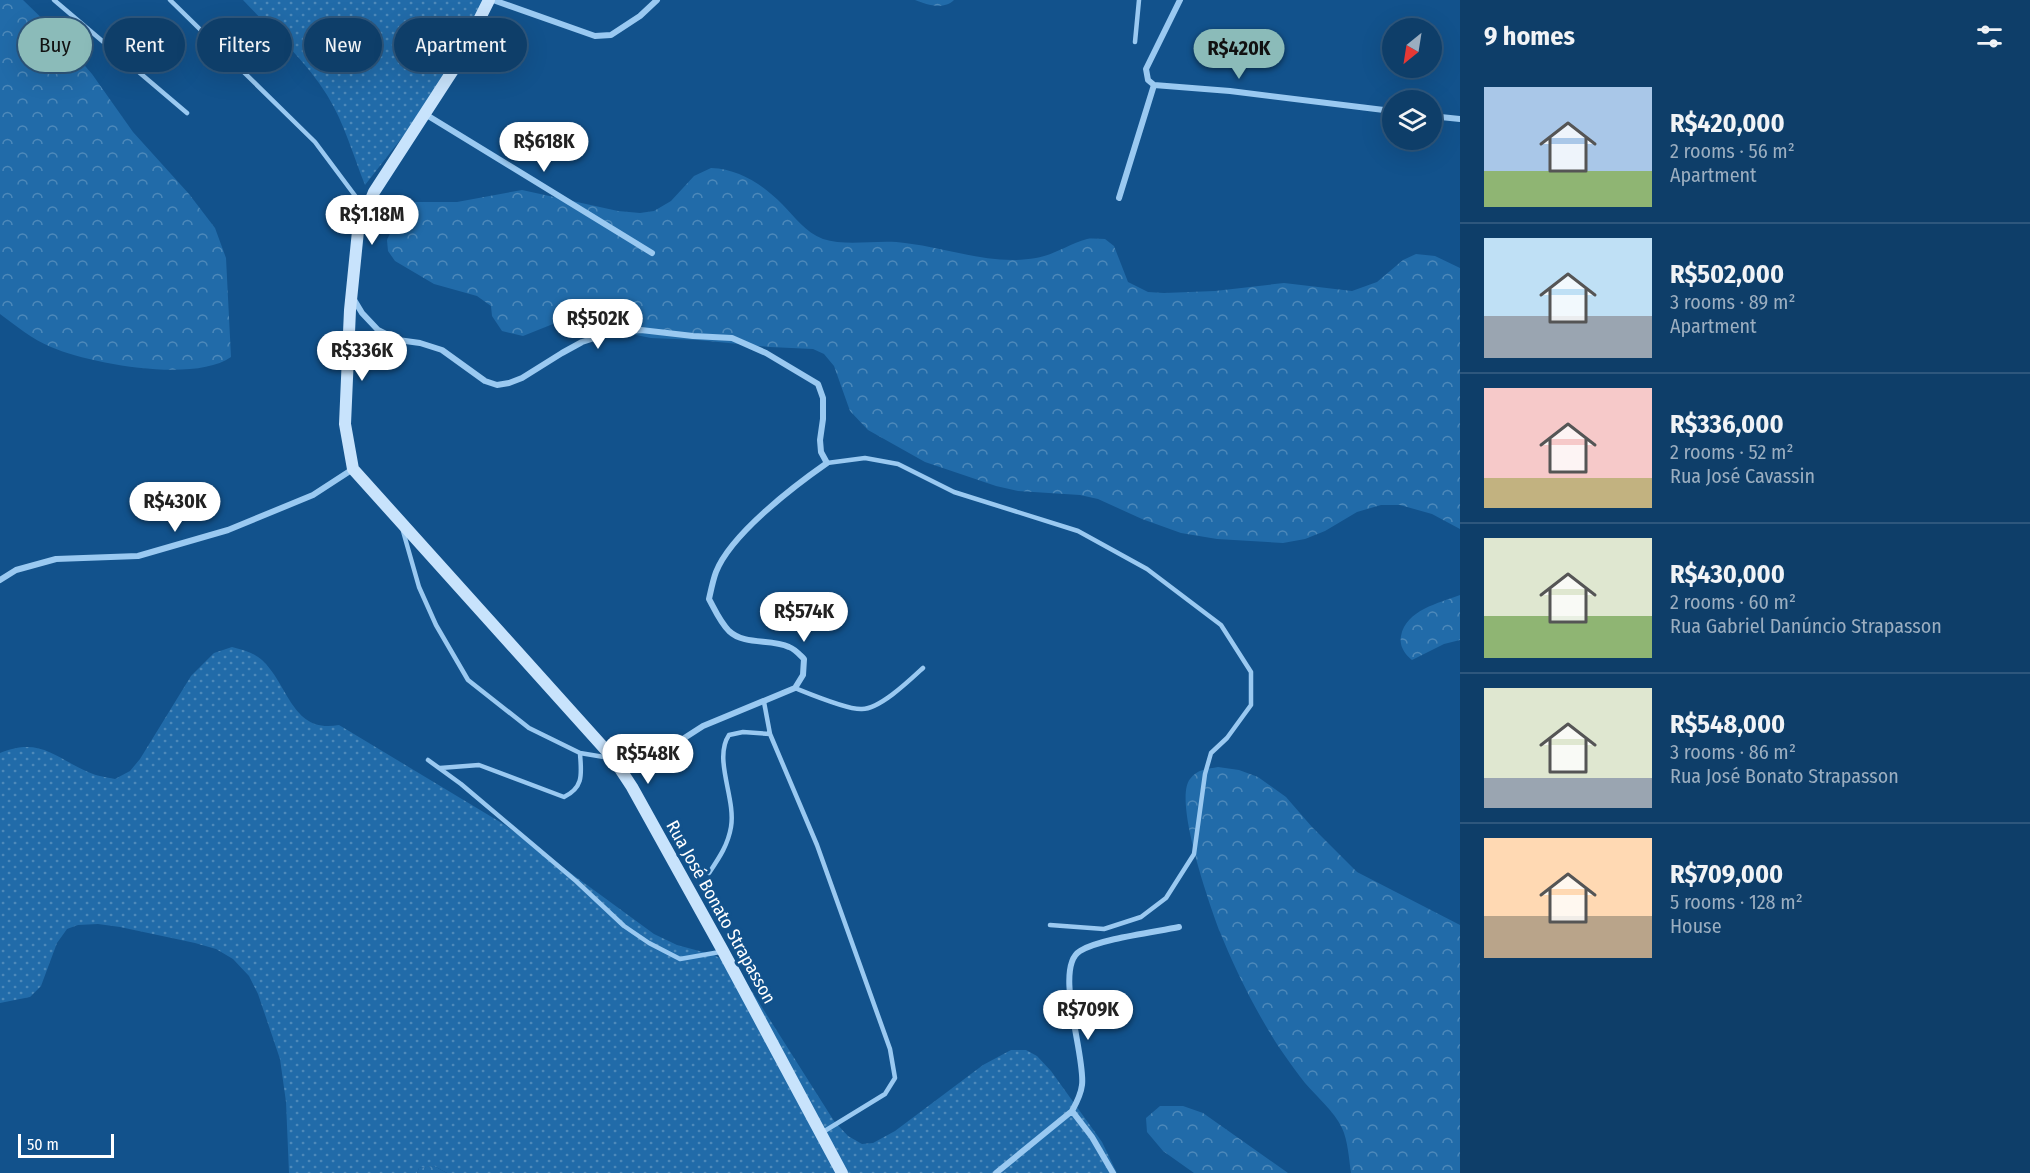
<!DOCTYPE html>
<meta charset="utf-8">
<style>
:root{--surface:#0e3e69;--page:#1c4971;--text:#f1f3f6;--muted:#9baec0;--line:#2e577d;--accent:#8bbbb9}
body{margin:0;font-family:"Fira Sans Condensed",sans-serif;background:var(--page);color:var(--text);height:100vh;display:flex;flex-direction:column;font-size:22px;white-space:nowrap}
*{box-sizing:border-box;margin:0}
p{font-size:20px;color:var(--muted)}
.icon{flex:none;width:33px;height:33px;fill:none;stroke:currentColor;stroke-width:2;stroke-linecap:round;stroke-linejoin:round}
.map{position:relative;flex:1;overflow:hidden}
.side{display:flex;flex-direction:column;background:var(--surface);width:570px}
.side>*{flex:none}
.top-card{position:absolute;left:18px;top:18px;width:570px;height:54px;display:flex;gap:12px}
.needle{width:39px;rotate:210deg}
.fabs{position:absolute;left:1382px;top:18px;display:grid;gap:12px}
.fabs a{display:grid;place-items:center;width:60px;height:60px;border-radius:50%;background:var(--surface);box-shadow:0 6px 24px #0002,0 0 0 2px var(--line);font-size:30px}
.scale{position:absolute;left:18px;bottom:15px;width:96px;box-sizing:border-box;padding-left:6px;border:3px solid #fff;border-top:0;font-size:16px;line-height:21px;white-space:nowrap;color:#fff;-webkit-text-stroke:4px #12528c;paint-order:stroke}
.price{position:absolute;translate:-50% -51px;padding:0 14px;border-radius:21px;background:#fff;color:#222;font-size:20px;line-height:39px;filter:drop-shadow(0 2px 3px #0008)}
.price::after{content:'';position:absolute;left:50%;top:36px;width:18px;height:14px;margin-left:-9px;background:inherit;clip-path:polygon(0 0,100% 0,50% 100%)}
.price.on{background:var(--accent);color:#111}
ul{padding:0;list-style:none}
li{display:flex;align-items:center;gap:18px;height:150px;padding:0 24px}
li+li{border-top:2px solid var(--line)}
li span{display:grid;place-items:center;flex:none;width:168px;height:120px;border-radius:0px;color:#555}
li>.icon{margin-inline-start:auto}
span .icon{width:72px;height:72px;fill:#fffc;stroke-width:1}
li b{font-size:26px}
h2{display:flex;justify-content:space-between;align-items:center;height:72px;padding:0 24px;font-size:26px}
.pill{padding:0 21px;border-radius:27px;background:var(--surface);box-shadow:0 6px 24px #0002,0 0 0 2px var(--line);font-size:21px;line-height:54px}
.pill.on{background:var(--accent);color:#111}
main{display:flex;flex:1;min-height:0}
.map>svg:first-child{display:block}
</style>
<main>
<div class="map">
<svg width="1460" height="1173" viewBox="0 0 1460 1173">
<defs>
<pattern id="grass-dots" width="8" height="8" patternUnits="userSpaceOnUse" patternTransform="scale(1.5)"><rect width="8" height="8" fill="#216ba9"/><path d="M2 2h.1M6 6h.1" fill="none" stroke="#4d89ba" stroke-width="1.8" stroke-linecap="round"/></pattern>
<pattern id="forest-crowns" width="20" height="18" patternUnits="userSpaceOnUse" patternTransform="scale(1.5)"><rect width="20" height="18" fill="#216ba9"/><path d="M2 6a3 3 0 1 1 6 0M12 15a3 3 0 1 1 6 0" fill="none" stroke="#4d89ba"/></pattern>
</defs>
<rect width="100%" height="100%" fill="#12528c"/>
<path fill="url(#grass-dots)" d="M 243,0 L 487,0 L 429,103 L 365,185 C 353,155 344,122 327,95 C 305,59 271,30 243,0 Z
M 232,647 C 243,650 253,652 262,660 C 289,685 292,734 339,725 L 505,825 L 654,934 L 677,945 L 714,955 L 730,964 L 753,993 L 834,1121 L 848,1136 L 862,1144 L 873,1143 L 895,1131 L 983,1065 L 1011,1050 L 1026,1050 L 1037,1056 L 1051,1071 L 1102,1142 L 1117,1173 L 447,1173 L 434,1166 L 419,1168 L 417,1173 L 289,1173 L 286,1102 L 280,1059 L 258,994 L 249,976 L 233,959 L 216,949 L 195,943 L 120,927 L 98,924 L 78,925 L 67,929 L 57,943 L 41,986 L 30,997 L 0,1003 L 0,753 C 40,737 54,757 88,772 C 96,776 106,777 115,779 L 130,771 L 140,759 L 191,676 L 214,653 Z"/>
<path fill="url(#forest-crowns)" d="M 0,0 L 23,0 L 55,31 L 92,74 L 133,132 L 189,194 L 215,228 L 226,258 L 231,357 C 194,383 91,364 51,347 C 32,339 16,326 0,314 Z
M 915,0 L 954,0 C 944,10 927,5 915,0 Z
M 711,168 C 739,169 762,184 782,204 C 795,217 805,232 823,239 C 847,247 880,239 905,243 C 949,248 991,266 1036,258 C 1054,255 1069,244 1087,239 C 1092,238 1099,239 1105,239 L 1114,246 L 1128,282 L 1148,292 L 1164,293 L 1215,291 L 1284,283 L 1352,291 L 1377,282 L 1403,260 L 1416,254 L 1435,256 L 1460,268 L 1460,529 L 1432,514 L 1400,505 L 1381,505 L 1357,512 L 1325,531 L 1305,539 L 1283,543 L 1217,539 L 1181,533 L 1142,519 L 1098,499 L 1080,495 L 1018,491 L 996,486 L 925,462 L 868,430 L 850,411 L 834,366 L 824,354 L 813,349 L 770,347 L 698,340 L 651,338 L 631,334 L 594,321 L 578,318 L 558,322 L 523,336 L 502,331 L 492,316 L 491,306 L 477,296 L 434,284 L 395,261 L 388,251 L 387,240 L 399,214 L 415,202 L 457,202 L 522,190 L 618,211 L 640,213 L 654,211 L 671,201 L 694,176 Z
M 1460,595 L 1460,640 L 1444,644 L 1412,660 C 1405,654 1399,646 1401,636 C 1406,610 1439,603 1460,595 Z
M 1218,767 L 1239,770 L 1258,777 L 1286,797 L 1312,827 L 1357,872 L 1460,925 L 1460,1173 L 1351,1173 C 1349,1159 1348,1141 1342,1128 C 1334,1111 1317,1097 1305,1083 C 1297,1073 1290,1063 1283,1053 C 1260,1020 1235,970 1220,932 C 1210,906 1173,800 1190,779 C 1197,769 1208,769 1218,767 Z
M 1160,1106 L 1183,1106 L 1203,1113 L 1288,1173 L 1194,1173 L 1163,1151 L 1147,1132 L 1146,1118 Z
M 434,1166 L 447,1173 L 417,1173 L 419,1168 Z"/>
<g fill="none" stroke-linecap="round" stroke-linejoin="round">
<path stroke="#9ac9f1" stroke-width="4.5" d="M 54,0 L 187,113
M 170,0 L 315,142 L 365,209
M 1135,42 L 1139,0
M 827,463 L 865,458 L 898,464 L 954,492 L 1078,531 L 1147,569 L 1221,625 L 1251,672 L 1251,705 L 1227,738 L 1211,753 L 1205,774 L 1194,854 L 1166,898 L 1141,917 L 1104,929 L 1050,925
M 403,531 L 419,587 L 436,625 L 468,680 L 529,728 L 580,753 L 610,758
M 795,688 C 810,694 848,710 862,709 C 880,709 910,680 923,668
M 764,702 L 770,734 L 817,845 L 890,1049 L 895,1078 L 885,1094 L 823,1132
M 428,760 L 461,784 L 576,881 L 624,926 L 649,943 L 680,959 L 720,952
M 440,768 L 479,765 L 564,797 C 585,787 581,772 580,753
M 709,873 C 719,858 728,845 731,827 C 736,798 713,759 729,735 L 743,732 L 770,734"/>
<path stroke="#9ac9f1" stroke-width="6" d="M 493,0 L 595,36 L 611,35 L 640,16 L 657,0
M 1180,0 L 1146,69 L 1148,80 L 1154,85 L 1230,91 L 1392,111
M 425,114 L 652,253
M 1431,116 L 1460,119
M 1119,198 L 1154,85
M 353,298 L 362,313 L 378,330 L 398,340 L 420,343 L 442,350 L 485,381 L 497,385 L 509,383 L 522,378 L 562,353 L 582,342 L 610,333 L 641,330 L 693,336 L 732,338 L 766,353 L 818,384 L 823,398 L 823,419 L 820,440 L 821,452 L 827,463 C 794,486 731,534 716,572 C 713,580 711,590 709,599 C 715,610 720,622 729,631 C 745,646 771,638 789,647 C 795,649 800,655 804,659 L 803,675 L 795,688 L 703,726 L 658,755 L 635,762 L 613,758
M 0,580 L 16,570 L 56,559 L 138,556 L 228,530 L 313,495 L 353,469
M 1072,1111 L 1092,1137 L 1113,1173
M 996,1173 L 1072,1111 C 1077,1102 1081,1094 1082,1085 C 1086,1057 1053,967 1080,951 C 1099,939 1155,932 1179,927"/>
<path stroke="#c8e3fc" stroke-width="12" d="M 489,0 L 457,64 L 374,192 L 358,231 L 350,310 L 345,424 L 353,469 L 613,758 L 632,787 L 723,951 L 842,1173"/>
</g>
<g text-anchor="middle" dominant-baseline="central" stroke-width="6" stroke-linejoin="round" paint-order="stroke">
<g font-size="18" fill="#fff" stroke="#12528c">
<text transform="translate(721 912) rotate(61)">Rua José Bonato Strapasson</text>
</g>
</g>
</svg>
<div class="fabs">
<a><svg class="needle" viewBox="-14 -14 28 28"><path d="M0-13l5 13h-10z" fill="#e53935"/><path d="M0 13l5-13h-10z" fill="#9baec0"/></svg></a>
<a><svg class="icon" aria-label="layers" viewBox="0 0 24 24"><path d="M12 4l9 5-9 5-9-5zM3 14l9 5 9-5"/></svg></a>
</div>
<div class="scale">50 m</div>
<b class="price on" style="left:1239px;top:80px">R$420K</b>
<b class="price" style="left:544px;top:173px">R$618K</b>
<b class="price" style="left:372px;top:246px">R$1.18M</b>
<b class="price" style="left:598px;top:350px">R$502K</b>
<b class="price" style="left:362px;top:382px">R$336K</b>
<b class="price" style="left:175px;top:533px">R$430K</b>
<b class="price" style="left:804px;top:643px">R$574K</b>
<b class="price" style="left:648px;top:785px">R$548K</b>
<b class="price" style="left:1088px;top:1041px">R$709K</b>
<div class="top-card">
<a class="pill on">Buy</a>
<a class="pill">Rent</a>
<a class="pill">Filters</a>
<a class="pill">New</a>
<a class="pill">Apartment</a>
</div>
</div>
<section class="side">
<h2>9 homes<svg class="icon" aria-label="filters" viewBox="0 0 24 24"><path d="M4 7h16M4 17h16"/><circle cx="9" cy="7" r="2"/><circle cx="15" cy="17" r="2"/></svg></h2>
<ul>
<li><span style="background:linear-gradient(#a9c7e8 70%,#8fb573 0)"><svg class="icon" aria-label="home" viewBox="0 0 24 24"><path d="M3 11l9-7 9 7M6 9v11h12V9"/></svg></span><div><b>R$420,000</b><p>2 rooms · 56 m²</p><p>Apartment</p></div></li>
<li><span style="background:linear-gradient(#bfe0f5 65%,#9aa5b1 0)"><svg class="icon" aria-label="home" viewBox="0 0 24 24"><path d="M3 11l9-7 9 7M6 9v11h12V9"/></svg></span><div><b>R$502,000</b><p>3 rooms · 89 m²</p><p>Apartment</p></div></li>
<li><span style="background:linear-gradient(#f6c9c9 75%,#c2b280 0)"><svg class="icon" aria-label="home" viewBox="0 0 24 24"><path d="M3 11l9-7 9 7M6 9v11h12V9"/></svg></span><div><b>R$336,000</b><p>2 rooms · 52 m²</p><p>Rua José Cavassin</p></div></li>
<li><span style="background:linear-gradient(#dfe7d0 65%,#8fb573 0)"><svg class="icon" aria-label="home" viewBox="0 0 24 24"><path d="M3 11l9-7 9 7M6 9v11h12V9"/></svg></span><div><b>R$430,000</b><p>2 rooms · 60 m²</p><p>Rua Gabriel Danúncio Strapasson</p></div></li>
<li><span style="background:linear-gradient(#dfe7d0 75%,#9aa5b1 0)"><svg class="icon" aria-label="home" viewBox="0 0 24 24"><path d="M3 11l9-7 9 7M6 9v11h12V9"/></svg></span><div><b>R$548,000</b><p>3 rooms · 86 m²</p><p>Rua José Bonato Strapasson</p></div></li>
<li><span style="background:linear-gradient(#ffd9b3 65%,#b9a48a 0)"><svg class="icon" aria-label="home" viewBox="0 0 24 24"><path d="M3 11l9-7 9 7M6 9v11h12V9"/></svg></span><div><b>R$709,000</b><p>5 rooms · 128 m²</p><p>House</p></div></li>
</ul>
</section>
</main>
